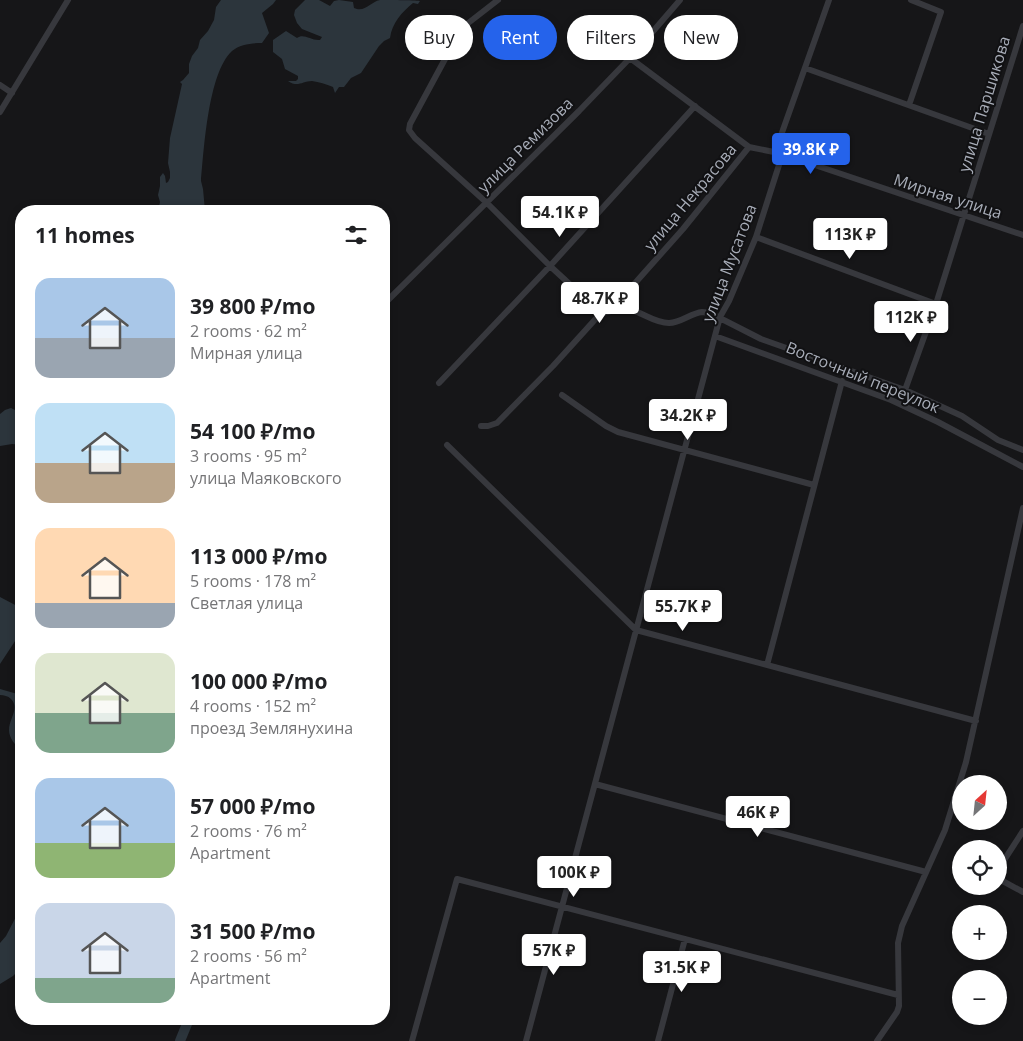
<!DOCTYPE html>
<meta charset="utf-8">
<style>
:root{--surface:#fff;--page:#f2f2f2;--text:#202124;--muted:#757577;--accent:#2563eb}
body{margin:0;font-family:"Open Sans",sans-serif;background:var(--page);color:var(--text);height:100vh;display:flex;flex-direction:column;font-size:19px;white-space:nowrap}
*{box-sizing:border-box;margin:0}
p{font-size:16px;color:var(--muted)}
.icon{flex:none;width:28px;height:28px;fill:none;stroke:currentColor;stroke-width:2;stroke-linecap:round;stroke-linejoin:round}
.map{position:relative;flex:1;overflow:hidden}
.sheet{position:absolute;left:15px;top:205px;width:375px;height:820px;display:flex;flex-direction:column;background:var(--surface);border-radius:20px;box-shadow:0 2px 8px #0003}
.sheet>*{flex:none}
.top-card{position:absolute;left:405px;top:15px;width:475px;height:45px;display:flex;gap:10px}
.needle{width:32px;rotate:27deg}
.controls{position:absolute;left:952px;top:775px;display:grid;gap:10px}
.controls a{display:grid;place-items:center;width:55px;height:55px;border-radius:50%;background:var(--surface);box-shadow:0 2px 8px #0003;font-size:25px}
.price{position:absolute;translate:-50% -42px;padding:0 11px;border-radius:5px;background:#fff;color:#222;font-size:16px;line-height:32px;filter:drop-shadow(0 1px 2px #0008)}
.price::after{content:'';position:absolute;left:50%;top:30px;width:15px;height:11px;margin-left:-8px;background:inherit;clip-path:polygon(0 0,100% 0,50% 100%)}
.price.active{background:var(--accent);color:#fff}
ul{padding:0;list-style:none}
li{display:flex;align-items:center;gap:15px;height:125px;padding:0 20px}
li span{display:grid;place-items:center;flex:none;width:140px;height:100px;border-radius:15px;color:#555}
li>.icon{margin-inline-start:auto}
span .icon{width:60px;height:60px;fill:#fffc;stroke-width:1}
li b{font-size:21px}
h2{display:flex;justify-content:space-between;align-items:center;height:60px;padding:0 20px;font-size:21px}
.tag{padding:0 18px;border-radius:22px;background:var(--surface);box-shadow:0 2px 8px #0003;font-size:18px;line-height:45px}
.tag.active{background:var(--accent);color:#fff}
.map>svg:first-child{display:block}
</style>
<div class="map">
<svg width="1023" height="1041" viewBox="0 0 1023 1041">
<rect width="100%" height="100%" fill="#161618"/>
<path fill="#2c353c" d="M 221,0 L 276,0 L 273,4 L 262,13 L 269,33 L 262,43 C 252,43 240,44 232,51 C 208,73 204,150 201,181 L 203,189 L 205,211 L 158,211 L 160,202 L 158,195 L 160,186 L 160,177 L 163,173 L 165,176 L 166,183 L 168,182 L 170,178 L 170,172 L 168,163 L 170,138 L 182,84 L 180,82 L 183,80 L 189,73 L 189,64 L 192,56 L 198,48 L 200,40 L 208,31 L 214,20 L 216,7 Z
M 305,0 L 319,0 L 330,6 L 334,1 L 339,0 L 353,2 L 354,8 C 365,13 370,2 380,0 C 387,0 414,0 420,1 L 418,4 L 413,3 C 402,12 392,23 390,38 L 384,41 L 379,46 L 361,73 L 351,78 L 344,87 L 339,87 L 335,93 L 333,87 C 326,84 319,82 312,81 C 302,81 298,88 288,81 L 296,81 L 298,79 L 298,76 L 285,69 L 282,59 L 273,52 L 273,40 L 286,31 L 297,38 C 304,33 311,41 320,40 L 322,37 L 302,29 L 297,23 L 294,15 L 295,10 Z
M 11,408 L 21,413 L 21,445 L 12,444 L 0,446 L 0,414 L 5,410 Z
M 0,597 L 19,607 L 21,611 L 21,632 L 0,664 Z
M 0,689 L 21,695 L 21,750 C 15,745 9,738 9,730 C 9,719 20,708 11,699 C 8,696 4,695 0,695 Z
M 21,907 L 21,968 L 13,976 L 0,984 L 0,943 L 6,936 Z"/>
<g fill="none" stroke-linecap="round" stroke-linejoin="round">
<path stroke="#2c353c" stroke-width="10" d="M 180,1041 L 189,1019"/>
<path stroke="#37383d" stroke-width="6" d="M 498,0 L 467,24 L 458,35 L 410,124 L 409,130 L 415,138 L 487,203 L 550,266 L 601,313 C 609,313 616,308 624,308 C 640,310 653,323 669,323 C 681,323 691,313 702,312 C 705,312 708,313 710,313 L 761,339 L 905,390 L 962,416 L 998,440 L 1023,450
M 630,58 L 749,147 L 779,153 L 1023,235
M 805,68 L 989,134
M 0,85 L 12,93
M 909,105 L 941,12 L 911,0
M 0,112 L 68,0
M 756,237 L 936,304
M 384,304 L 579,111 L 630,58 L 680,0
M 715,336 L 891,400 L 938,422 L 1023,467
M 439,383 L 550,266 L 695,106
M 905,390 L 936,304 L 1023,26
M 562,395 L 606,426 L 618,432 L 814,485
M 481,426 L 488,426 L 497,423 L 553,366 L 601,313 L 622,297 L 636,282 L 683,229 L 749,147
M 447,445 L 636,630 L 976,721
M 767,665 L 842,381
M 595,784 L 926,872
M 999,868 L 1023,831
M 999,879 L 1023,892
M 412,1041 L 457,879 L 898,995
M 526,1041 L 720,317 L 729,301 L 756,237 L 779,165 L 779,141 L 829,0
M 658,1041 L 685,939
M 877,1041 L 897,1012 L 899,1006 L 898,943 L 902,926 L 945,830 L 966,762 L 1023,508"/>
</g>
<g text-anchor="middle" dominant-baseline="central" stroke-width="4" stroke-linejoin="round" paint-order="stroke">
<g font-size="16" fill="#a8adb8" stroke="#111113">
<text transform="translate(984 104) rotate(-73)">улица Паршикова</text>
<text transform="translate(525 145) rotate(-45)">улица Ремизова</text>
<text transform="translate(948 196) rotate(18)">Мирная улица</text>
<text transform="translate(690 197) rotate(-50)">улица Некрасова</text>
<text transform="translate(729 263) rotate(-69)">улица Мусатова</text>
<text transform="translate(863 377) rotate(22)">Восточный переулок</text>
</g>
</g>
</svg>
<div class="controls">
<a><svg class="needle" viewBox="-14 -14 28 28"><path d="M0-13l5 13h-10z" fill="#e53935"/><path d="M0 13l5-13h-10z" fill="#757577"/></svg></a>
<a><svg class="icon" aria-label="locate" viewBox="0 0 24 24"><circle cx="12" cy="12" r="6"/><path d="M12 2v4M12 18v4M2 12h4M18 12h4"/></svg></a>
<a>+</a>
<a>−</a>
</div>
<b class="price active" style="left:811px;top:175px">39.8K ₽</b>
<b class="price" style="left:560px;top:238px">54.1K ₽</b>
<b class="price" style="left:850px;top:260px">113K ₽</b>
<b class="price" style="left:600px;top:324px">48.7K ₽</b>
<b class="price" style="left:911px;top:343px">112K ₽</b>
<b class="price" style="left:688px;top:441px">34.2K ₽</b>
<b class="price" style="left:683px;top:632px">55.7K ₽</b>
<b class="price" style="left:758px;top:838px">46K ₽</b>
<b class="price" style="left:574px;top:898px">100K ₽</b>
<b class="price" style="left:554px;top:976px">57K ₽</b>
<b class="price" style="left:682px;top:993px">31.5K ₽</b>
<div class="top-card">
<a class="tag">Buy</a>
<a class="tag active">Rent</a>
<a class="tag">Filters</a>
<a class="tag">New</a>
</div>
<section class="sheet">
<h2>11 homes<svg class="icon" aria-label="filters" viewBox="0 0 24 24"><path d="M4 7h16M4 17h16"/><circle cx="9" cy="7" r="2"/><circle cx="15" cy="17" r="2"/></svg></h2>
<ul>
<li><span style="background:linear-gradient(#a9c7e8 60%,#9aa5b1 0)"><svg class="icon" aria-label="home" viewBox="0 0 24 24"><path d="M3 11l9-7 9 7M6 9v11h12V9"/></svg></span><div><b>39 800 ₽/mo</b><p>2 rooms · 62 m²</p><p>Мирная улица</p></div></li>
<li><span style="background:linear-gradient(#bfe0f5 60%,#b9a48a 0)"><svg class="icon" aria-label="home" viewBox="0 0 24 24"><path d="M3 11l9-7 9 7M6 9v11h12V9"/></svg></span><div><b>54 100 ₽/mo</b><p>3 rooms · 95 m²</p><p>улица Маяковского</p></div></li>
<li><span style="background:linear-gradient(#ffd9b3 75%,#9aa5b1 0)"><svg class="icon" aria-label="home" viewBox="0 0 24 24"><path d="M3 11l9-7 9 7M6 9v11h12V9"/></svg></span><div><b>113 000 ₽/mo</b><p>5 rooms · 178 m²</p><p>Светлая улица</p></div></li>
<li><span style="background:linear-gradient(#dfe7d0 60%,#7fa58c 0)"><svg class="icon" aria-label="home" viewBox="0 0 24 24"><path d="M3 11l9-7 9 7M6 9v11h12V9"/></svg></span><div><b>100 000 ₽/mo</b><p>4 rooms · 152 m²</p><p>проезд Землянухина</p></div></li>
<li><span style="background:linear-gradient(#a9c7e8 65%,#8fb573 0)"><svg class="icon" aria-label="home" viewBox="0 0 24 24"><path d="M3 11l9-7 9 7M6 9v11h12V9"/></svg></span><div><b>57 000 ₽/mo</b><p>2 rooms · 76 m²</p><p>Apartment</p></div></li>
<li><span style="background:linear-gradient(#c9d6e8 75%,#7fa58c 0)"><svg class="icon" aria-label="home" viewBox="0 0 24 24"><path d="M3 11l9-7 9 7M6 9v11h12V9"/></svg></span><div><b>31 500 ₽/mo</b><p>2 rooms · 56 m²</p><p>Apartment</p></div></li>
</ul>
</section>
</div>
